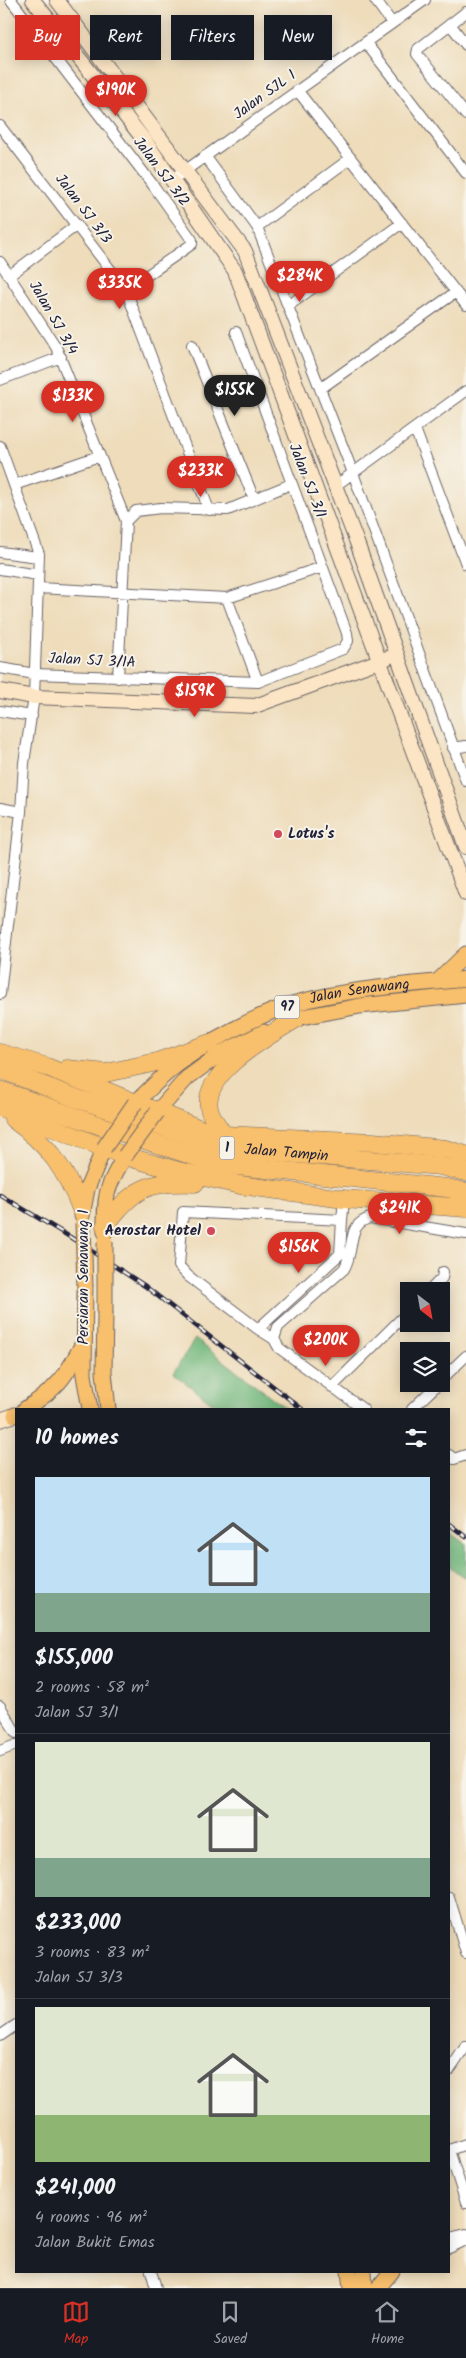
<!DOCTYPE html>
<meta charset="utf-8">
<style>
:root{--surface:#171b24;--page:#242831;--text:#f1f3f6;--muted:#9ea1a6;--line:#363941;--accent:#d93025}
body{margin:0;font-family:Kalam,sans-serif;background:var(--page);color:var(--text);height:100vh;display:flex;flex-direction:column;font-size:19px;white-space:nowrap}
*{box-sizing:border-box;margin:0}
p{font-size:16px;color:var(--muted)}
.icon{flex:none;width:28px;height:28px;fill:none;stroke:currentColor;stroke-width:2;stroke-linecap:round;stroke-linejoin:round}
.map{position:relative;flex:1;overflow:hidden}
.details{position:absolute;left:15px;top:1408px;width:435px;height:865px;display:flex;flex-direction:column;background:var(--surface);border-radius:0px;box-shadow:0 2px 12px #0003}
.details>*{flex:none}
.hud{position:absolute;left:15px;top:15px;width:436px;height:45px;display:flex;gap:10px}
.needle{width:32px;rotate:149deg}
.buttons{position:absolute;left:400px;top:1282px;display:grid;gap:10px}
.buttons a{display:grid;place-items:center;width:50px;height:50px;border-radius:0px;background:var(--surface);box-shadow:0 2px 12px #0003;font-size:25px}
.price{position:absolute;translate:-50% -42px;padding:0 11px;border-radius:18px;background:var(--accent);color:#fff;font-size:16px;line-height:32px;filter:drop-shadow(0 1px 2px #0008)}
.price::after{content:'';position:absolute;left:50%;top:30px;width:15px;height:11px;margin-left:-8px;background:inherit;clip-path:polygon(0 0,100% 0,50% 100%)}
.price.current{background:#222;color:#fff}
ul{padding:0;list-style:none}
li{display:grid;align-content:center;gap:10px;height:265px;padding:0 20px}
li+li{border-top:1px solid var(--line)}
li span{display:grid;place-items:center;height:155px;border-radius:0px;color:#555}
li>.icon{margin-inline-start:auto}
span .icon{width:90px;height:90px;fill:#fffc;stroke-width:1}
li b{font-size:21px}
h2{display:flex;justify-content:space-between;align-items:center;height:60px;padding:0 20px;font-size:21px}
.pill{padding:0 18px;border-radius:0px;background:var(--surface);box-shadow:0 2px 12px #0003;font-size:18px;line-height:45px}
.pill.current{background:var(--accent);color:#fff}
.tabs{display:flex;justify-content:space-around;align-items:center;height:70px;border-top:1px solid var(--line);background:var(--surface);font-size:14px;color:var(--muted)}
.tabs a{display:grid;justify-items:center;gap:2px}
.tabs .current{color:var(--accent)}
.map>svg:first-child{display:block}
</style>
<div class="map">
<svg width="466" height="2288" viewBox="0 0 466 2288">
<rect width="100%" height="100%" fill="#f7f3e8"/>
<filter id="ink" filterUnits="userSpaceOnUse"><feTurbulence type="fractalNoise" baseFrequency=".02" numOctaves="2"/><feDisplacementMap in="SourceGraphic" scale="10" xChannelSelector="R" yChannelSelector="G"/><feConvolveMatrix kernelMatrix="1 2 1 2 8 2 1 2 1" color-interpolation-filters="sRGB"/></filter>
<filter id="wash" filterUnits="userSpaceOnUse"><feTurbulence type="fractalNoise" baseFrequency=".0096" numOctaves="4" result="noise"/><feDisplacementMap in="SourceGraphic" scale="20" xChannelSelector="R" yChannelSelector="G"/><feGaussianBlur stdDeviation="1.12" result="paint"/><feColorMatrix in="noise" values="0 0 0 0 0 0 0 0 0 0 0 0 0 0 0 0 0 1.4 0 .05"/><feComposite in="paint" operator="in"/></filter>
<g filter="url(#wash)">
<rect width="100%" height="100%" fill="#eedcba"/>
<path fill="#72b87d" stroke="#4a6d5c" d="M 195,1339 L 287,1409 L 220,1409 L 173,1373 Z
M 449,1531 L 466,1544 L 466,1579 L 449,1566 Z"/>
</g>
<g filter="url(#ink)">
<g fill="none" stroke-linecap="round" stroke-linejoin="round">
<defs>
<path id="street" d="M 11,0 L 153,185 L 192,240 L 192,244 L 126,290
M 375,0 L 392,23
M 466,12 L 418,49 L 417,54 L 466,115
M 450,24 L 466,45
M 366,43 L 466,173
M 297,90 L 466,305
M 0,126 L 126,290 L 209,510
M 205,156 L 257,227 L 353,473 L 466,781
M 172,180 L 425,0
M 257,227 L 351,158
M 0,262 L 56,347 L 126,521 L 118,678
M 10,275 L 77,225
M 288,306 L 402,223
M 192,345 L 254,499
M 0,380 L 61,357
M 320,389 L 456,292
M 415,429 L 466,564
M 0,446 L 39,554 L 34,697 L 24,763 L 21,812 L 0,994
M 14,485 L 99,456
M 335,486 L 466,391
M 126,521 L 136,511 L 161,508 L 228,510 L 291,484
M 0,552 L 38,557
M 0,569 L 38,575
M 38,588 L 227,598 L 323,567
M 227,598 L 258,682
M 0,668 L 35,674 L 258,682 L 343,649 L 348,641 L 347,633 L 236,332
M 0,711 L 32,716
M 453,748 L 466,746
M 0,808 L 21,812
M 344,1199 L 342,1220 L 183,1212 L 179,1266 L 188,1276 L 258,1329 L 274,1339 L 279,1348 L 363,1409
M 429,1291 L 442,1278 L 443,1272
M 258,1329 L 340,1254 L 342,1220
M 274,1339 L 278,1327 L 344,1269 C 356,1249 345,1225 370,1218 L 466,1234
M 441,1380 L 466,1356
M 332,1387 L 409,1311
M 412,1409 L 438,1384
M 449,1455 L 454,1459 L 466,1455
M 0,1706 L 16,1733
M 0,1751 L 16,1745
M 449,1897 L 466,1953
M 0,2036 L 16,2025
M 449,2071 L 466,2046
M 449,2150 L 466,2203
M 449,2150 L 466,2144
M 449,2238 L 466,2234
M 449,2248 L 466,2240
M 151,2271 L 156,2288"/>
<path id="secondary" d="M 33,0 L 145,141 L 235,271 L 466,894
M 57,0 L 245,251 L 356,540 L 466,847
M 0,691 L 34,697 L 255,706 L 387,658
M 0,1420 L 15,1415"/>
<g id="primary">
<path d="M 437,982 L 466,954"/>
<path d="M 286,1023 L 297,1018 L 360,1006 L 466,995"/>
<path id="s1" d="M 135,1103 C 148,1091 160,1078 174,1067 C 204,1043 259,1014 296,1003 C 351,988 410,985 466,979"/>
<path d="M 157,1112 L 187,1078 L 220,1054 L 264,1032"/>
<path d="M 82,1216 L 87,1189 L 104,1148"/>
<path d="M 105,1232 C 105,1195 105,1189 125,1156"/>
<path d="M 85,1287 L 84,1375 L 90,1409"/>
<path d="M 105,1314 L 104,1372 L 108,1409"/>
<path d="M 25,1409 C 57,1389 65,1378 82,1345"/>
<path d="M 15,1415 L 16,1415"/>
<path d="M 349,2271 L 351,2288"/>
<path d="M 364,2271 L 365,2288"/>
<path d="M 378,2288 L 392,2271"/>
</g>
<g id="highway">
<path d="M 0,1053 L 47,1067 L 208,1132 L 224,1135 L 373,1142 L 446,1149 L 466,1155"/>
<path id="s2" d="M 0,1069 L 78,1099 L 224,1148 L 440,1166 L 466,1172"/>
<path d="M 67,1069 L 106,1073 L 157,1062 L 210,1043"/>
<path d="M 0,1090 L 92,1123 L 218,1164 L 447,1188 L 466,1192"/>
<path d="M 0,1107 L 125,1156 L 178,1171 L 240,1185 L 344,1199 L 466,1208"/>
<path d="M 13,1119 C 49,1145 66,1170 82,1211"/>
<path d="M 224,1135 C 218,1126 211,1118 209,1108 C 202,1071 271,1035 297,1018"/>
<path d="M 105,1226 C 133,1188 147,1181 195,1183"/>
</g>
</defs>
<use href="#street" stroke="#696367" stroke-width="12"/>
<use href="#secondary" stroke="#696367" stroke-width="16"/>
<use href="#primary" stroke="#696367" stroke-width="17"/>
<use href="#highway" stroke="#696367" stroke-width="19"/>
<use href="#street" stroke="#fff" stroke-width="10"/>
<use href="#secondary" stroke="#fce5c4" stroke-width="14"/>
<use href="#primary" stroke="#f8bf6c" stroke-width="15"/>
<use href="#highway" stroke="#f8bf6c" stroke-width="18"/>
<defs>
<path id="rail" d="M 0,1195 L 70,1237 L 145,1286 L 302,1409
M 449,1524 L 466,1537"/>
</defs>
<use href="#rail" stroke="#22223b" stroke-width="4.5"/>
<use href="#rail" stroke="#f7f3e8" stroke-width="2.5" stroke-dasharray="8" stroke-linecap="butt"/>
<defs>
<path id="primary-bridge" d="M 104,1148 L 135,1103
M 125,1156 L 157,1112
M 83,1223 L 85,1287
M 105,1242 L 105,1314"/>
</defs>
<use href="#primary-bridge" stroke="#696367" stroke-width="17" stroke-linecap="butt"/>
<use href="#primary-bridge" stroke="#f8bf6c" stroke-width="15"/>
</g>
</g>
<g fill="#d1495b" stroke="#f7f3e8" stroke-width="2">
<circle cx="278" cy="834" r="5"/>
<circle cx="211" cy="1231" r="5"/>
</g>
<g text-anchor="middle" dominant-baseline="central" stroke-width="4" stroke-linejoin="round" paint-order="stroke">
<g fill="#f7f3e8" stroke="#62616f" stroke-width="1">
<rect x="274.5" y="995.5" width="25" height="23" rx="4"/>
<rect x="219.5" y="1136.5" width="15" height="23" rx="4"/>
</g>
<g font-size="14" font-weight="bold" fill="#22223b">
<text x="287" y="1007">97</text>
<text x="227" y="1148">1</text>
</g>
<g font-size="15" fill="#22223b" stroke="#f7f3e8">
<text transform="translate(265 95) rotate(-36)">Jalan SJL 1</text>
<text transform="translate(161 172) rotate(53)">Jalan SJ 3/2</text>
<text transform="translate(83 209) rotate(53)">Jalan SJ 3/3</text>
<text transform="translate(53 318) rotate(60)">Jalan SJ 3/4</text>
<text transform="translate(307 481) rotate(69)">Jalan SJ 3/1</text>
<text transform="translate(92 661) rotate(3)">Jalan SJ 3/1A</text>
<text stroke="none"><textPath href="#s1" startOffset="256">Jalan Senawang</textPath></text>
<text stroke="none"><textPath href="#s2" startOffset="300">Jalan Tampin</textPath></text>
<text transform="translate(84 1277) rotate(-90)">Persiaran Senawang 1</text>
</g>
<g font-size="15" font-weight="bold" fill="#22223b" stroke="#f7f3e8" text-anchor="start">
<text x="288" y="834">Lotus's</text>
<text x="201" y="1231" text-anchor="end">Aerostar Hotel</text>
</g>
</g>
</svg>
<div class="buttons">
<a><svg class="needle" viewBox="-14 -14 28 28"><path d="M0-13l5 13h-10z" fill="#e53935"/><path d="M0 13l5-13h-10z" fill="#9ea1a6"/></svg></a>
<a><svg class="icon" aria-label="layers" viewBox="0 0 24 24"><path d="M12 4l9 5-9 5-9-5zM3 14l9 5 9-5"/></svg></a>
</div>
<b class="price" style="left:116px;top:117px">$190K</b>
<b class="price" style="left:300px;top:303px">$284K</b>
<b class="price" style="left:120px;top:310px">$335K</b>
<b class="price current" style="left:235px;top:417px">$155K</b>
<b class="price" style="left:73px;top:423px">$133K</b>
<b class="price" style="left:201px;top:498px">$233K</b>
<b class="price" style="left:195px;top:718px">$159K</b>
<b class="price" style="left:400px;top:1235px">$241K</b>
<b class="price" style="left:299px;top:1274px">$156K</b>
<b class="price" style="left:326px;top:1367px">$200K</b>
<div class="hud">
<a class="pill current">Buy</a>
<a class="pill">Rent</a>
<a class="pill">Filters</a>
<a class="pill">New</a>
</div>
<section class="details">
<h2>10 homes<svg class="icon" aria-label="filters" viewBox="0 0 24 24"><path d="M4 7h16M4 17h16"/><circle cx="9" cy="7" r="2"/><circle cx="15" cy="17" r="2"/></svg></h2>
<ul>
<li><span style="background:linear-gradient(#bfe0f5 75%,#7fa58c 0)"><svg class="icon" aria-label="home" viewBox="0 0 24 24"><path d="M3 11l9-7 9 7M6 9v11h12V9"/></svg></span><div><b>$155,000</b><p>2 rooms · 58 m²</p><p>Jalan SJ 3/1</p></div></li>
<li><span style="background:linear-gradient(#dfe7d0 75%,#7fa58c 0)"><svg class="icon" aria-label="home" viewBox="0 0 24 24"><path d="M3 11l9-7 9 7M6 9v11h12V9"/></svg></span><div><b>$233,000</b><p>3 rooms · 83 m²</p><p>Jalan SJ 3/3</p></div></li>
<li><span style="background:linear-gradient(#dfe7d0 70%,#8fb573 0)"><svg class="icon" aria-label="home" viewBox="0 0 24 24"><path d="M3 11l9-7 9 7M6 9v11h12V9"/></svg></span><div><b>$241,000</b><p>4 rooms · 96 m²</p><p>Jalan Bukit Emas</p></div></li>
</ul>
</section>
</div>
<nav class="tabs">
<a class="current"><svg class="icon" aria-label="map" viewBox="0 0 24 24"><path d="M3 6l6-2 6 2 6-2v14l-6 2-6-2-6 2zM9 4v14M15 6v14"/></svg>Map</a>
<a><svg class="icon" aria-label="saved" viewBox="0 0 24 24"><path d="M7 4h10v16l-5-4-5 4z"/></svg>Saved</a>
<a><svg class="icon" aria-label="home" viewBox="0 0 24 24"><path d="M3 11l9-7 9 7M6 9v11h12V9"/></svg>Home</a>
</nav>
